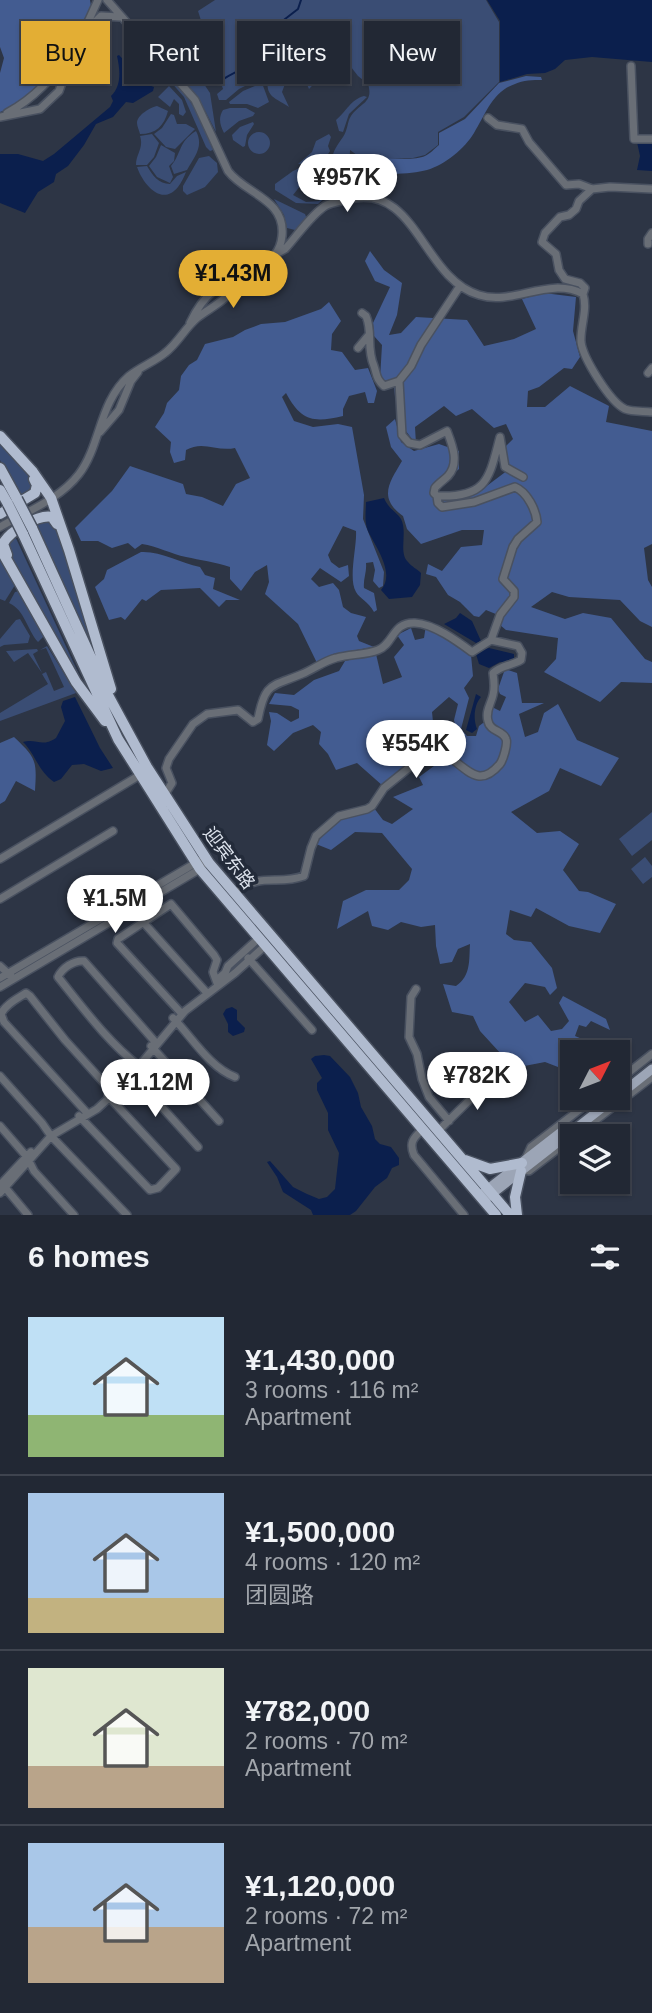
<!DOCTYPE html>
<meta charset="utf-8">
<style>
:root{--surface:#222834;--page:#2a303c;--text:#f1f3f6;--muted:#a2a6ac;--line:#3f444f;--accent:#e3ae34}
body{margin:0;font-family:Arial,"Noto Sans SC",sans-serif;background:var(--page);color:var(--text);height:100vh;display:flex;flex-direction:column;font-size:26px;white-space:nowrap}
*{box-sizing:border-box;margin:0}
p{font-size:23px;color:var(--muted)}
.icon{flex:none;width:38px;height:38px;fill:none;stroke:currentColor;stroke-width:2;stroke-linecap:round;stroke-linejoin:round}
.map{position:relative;height:1215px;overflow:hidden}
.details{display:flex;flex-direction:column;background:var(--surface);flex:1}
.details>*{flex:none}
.top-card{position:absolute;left:21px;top:21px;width:611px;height:63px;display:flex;gap:14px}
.needle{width:46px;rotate:48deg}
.fabs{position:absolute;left:560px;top:1040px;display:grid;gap:14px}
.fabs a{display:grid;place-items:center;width:70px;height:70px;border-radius:0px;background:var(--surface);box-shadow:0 2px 5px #0004,0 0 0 2px var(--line);font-size:35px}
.price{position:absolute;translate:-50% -60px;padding:0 16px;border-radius:24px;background:#fff;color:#222;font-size:23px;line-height:46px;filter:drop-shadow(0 2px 4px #0008)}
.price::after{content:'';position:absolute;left:50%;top:42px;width:21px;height:16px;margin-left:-10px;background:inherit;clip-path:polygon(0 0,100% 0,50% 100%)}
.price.current{background:var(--accent);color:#111}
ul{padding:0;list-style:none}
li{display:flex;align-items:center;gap:21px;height:175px;padding:0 28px}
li+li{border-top:2px solid var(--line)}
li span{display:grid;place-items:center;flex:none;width:196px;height:140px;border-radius:0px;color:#555}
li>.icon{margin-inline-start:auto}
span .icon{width:84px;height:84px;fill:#fffc;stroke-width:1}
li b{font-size:30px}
h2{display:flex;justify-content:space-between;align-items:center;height:84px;padding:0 28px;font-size:30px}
.chip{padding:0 24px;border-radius:0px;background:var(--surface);box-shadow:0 2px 5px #0004,0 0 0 2px var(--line);font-size:24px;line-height:63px}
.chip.current{background:var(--accent);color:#111}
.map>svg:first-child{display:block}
</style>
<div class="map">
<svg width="652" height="1215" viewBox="0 0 652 1215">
<rect width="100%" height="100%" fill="#2d3545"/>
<path fill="#3a4d74" d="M 215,0 L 486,0 L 499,22 L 499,82 L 464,117 L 438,132 L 438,145 L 425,155 L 413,158 L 361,158 L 350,150 L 349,177 C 328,160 329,157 343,137 C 348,130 347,122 351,116 C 360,103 374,103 368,84 L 358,76 L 344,58 L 339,57 L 319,63 L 289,64 L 239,89 L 226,100 L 219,100 L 217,94 L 223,89 L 198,11 Z
M 129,32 L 186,95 L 198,114 L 213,150 L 210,151 L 206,147 L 184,97 L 156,65 L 137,47 L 128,33 Z
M 153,43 L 204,84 L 210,93 L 216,132 L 198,97 Z
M 332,61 L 334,64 C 327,77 318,79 309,89 L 302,73 L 298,73 L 290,79 L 290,75 L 286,69 L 289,67 L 314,68 Z
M 284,69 L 288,76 L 282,92 L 289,107 C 276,98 265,97 268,79 Z
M 262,83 L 269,102 L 258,108 L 247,104 L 230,104 L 229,102 L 243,91 Z
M 169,86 L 182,100 L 186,112 L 183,116 L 179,114 L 179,104 L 174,99 L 170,107 L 158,97 Z
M 364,96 L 367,97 L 349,114 L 343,132 L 339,131 L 336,120 C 347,111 350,100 364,96 Z
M 157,106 L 168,111 C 164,126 156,134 140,134 C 139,130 137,126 137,123 C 137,115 151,107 157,106 Z
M 230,108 L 246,108 L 255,113 L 253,116 L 239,121 L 224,133 C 220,125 218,118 223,110 Z
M 171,114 L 174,115 L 177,124 L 186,124 L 195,129 L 175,149 L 166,147 L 154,134 L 162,128 Z
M 253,122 L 254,124 L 247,135 L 245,146 L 243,147 L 233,140 L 232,135 L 240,127 Z
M 196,131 C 204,146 195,156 187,170 L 174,174 L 171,166 C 182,153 178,142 196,131 Z
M248 143a11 11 0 1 1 22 0a11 11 0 1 1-22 0Z
M 152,134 L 159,143 L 154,157 L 147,165 L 136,165 C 136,154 144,148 140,136 Z
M 329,134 L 331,137 L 328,146 L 330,151 C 323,164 311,163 298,164 L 312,152 L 316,141 Z
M 161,145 L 175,153 L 174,161 L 169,166 L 173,177 L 170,183 L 157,177 L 149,166 L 156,157 Z
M 209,156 L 217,163 L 218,172 L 205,187 L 187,195 L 183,191 L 183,186 L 199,158 Z
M 329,159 L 338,175 L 336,184 L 317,172 L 314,175 L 306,170 L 309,175 L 293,195 L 306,202 L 319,201 L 329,189 L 328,195 L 318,204 L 296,203 L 275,190 L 275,184 L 293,171 L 304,166 L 306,169 L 306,166 L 320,165 Z
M 147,166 C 152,175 159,184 170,184 L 177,176 L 186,172 C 184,177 181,183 178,187 C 161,208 142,182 137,167 Z
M 381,178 L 381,187 L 371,186 L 346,189 L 345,185 L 349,183 L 349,180 Z
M 274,199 L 305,214 L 307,219 L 295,230 L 287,228 L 284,215 Z
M 0,440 L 33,479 L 35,489 L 23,499 L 0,460 Z
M 42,519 L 56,524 L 96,654 L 34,523 Z
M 14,534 L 82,681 L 81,682 L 6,550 L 6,541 Z
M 0,559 L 15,585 L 5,601 L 0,599 Z
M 19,591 L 44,636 L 38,642 C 27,630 25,610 9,603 L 15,592 Z
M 20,619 L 30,636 L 28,643 L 4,645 L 0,647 L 0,639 L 16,620 Z
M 47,646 L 76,693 L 0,721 L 0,713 L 48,684 L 42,674 L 46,672 L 54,691 L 64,687 L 46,648 L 40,650 Z
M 37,649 L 38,651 L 33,654 L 42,673 L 28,653 L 14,662 L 6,651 Z
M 652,812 L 652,840 L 632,856 L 619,839 Z
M 645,857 L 652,866 L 652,877 L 643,884 L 631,869 Z"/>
<path fill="#435c91" d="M 0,0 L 90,0 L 91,6 C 71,45 46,98 0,112 L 0,73 L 4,58 L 0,47 Z
M 526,76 L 541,77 L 542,80 C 533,80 523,80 515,84 C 492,92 486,114 474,133 C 465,148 445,165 427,170 C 410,175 376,174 357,176 L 360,159 C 378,156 413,162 425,156 C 430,154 435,148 439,145 L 439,133 L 465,119 L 499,83 Z
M 370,251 L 384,270 L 402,283 L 397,315 L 389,335 L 401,333 L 416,317 L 467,320 L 484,346 L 514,339 L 536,329 L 522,299 L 544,293 L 576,297 L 573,331 L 580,357 L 572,369 L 564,368 L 539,387 L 528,391 L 527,407 L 545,407 L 570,386 L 609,406 L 606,422 L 652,431 L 652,544 L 644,548 L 648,580 L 652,587 L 652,627 L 640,621 L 620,600 L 569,597 L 552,592 L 531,607 L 565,619 L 583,613 L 611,618 L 645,659 L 652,662 L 652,683 L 621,682 L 600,702 L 544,672 L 556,659 L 558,638 L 506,630 L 500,625 L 503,617 L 486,610 L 479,617 L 474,616 L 460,602 L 448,595 L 436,577 L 426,574 L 428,564 L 442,571 L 461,547 L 482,545 L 484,530 L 462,530 L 421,544 L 407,529 L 403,516 C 378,498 389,483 402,461 L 391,447 L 386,427 L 395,419 L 401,442 L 414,451 L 439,444 L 459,451 L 459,469 L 430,494 L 445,498 L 480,491 L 508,470 L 502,450 L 513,439 L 506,424 L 494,428 L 472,409 L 456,416 L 444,406 L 415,427 L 416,444 L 405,430 L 404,402 L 395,397 L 394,383 L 380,379 L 382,345 L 374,336 L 373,323 L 390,287 L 375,281 L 365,261 Z
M 329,302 L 341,321 L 332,334 L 331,350 L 342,352 L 355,370 L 368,368 L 377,391 L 374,403 L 368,403 L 365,392 L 349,396 L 343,409 L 343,416 C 313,423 301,421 286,393 L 282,397 L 294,421 L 313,427 L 338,424 L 352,427 L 364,495 L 363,519 L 384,572 L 383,586 L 379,588 L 373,581 L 375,570 L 373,562 L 366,563 C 367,572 363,579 364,588 L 374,593 L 377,610 L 374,612 C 368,601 360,599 356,592 C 348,579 357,547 356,531 L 343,526 L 328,555 L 331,562 L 339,568 L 348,565 L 349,576 L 341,582 L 320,568 L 311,579 L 319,587 L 333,583 L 339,590 L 343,607 L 351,613 L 366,617 L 357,636 L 359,641 L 374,647 L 333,654 L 317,663 L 298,624 L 265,594 L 269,582 L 267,565 L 255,572 L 241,591 L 230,579 L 230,567 C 215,562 200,560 186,557 C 171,554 157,546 142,544 L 135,549 L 128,543 L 112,548 L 98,541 L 81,541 L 75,528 L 112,491 L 130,466 L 183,484 L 186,494 L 202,497 L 223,506 L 236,484 L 250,478 L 235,448 C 217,452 203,440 186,450 L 185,460 L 174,463 L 170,452 L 171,442 L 155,427 L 164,413 L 167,403 L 179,390 L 181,376 L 189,365 L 197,360 L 205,344 L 233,337 L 245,330 L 261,324 L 285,322 L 321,309 Z
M 141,552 C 161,551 180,563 200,567 L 205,575 L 215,578 L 213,589 L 240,600 L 226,600 L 219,607 L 200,588 L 161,590 L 146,601 L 142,599 L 125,620 L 121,617 L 109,620 L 95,587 L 104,579 L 107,570 Z
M 426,625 L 471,655 L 473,676 L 464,688 L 469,698 L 461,729 L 467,736 L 476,736 L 479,726 L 483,723 L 492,724 L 492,707 L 500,711 L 506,697 L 500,694 L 498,689 L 505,669 L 517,673 L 522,703 L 544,703 L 519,714 L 525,737 L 538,732 L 544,713 L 558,704 L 577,740 L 619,758 L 601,786 L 560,768 L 549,791 L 511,812 L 537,833 L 560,831 L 579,844 L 563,870 L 579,891 L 588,892 L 616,904 L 600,933 L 569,926 L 536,908 L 531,917 L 510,910 L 506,934 L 514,940 L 531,942 L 552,968 L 557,988 L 550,995 L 545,987 L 525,983 L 509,1002 L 525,1022 L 538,1015 L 551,1031 L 562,1029 L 569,1021 L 559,1003 L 563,996 L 606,1019 L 610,1030 L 591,1021 L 586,1027 L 579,1025 L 575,1036 L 594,1044 L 594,1052 L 572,1052 L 572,1066 L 558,1067 L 545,1062 L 514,1068 L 480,1031 L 473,1016 L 452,1012 L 443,984 L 456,986 C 471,976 469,960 470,944 L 458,949 L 452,962 L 440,964 L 436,946 L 435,925 L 421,927 L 401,922 L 388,930 L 372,926 L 368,911 L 337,929 L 343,901 L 366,890 L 399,890 L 409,880 L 412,869 L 382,833 L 355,832 L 331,850 L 316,844 L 332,822 L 374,808 L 383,820 L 392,824 L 413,809 L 393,797 L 423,785 L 419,777 L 434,766 L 435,752 L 459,742 L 454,720 L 458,704 L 449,697 L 432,712 L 435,741 L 383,786 L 357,763 L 336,770 L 328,754 L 319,744 L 321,732 L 313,725 L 293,733 L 274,751 L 267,745 L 271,721 L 269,712 L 277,713 L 291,722 L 299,718 L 299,710 L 291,706 L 269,704 L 275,693 L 294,695 L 314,680 L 339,671 L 345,661 L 376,654 L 383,684 L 402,677 L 394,657 L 404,645 L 397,635 L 411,628 L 415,640 L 424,638 Z
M 14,737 C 36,758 37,760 35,791 L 16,781 L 5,801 L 0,804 L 0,743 Z"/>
<path fill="#0b1f4d" d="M 487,0 L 652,0 L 652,62 L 592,57 L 565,60 L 555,69 L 545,73 L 527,74 L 500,82 L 500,21 Z
M 119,55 L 146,84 L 154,87 L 153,91 L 133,103 L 126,102 L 113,117 L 96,124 L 84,145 L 68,166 L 56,174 L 54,182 L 38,192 L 25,213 L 0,203 L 0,154 L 18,154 L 43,161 L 54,154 L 110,107 L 113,101 L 111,96 C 122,86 120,69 117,56 Z
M 652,141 L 652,171 L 637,170 L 640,156 L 637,142 Z
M 384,498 C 389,510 397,512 401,519 C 408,533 398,552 408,562 C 412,567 417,569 421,573 L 420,585 L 412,597 L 389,599 L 381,590 C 396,573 375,546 368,531 C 364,521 366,511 366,502 Z
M 460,613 L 472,621 L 481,641 L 476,643 L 444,624 L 456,618 Z
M 489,648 L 514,654 L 514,658 L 510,663 L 500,662 L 489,668 L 479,664 L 476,654 L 477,651 Z
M 476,694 L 481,697 C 474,705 473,719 477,729 L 472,733 L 466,730 Z
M 75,697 L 100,748 L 113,768 L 101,771 L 84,764 L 72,765 L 61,779 L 54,782 C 38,771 36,755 23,742 C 37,738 41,748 56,738 L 65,721 L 61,707 L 63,701 Z
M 232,1007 L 237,1010 L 237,1020 L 245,1028 L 244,1032 L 233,1036 L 228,1032 L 228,1024 L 223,1014 L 226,1009 Z
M 324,1055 L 330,1056 L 350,1077 L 358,1093 L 361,1107 L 372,1126 L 375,1139 L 380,1144 L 391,1147 L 399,1158 L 399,1165 L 392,1168 L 387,1178 L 375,1187 L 356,1211 L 350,1215 L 313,1215 L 311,1210 L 283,1192 L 277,1177 L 267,1162 L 270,1161 L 293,1187 L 307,1194 L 319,1199 L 327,1197 L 335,1189 L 339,1153 L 328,1130 L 328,1113 L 317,1090 L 317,1083 L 322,1078 L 311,1059 L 315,1056 Z"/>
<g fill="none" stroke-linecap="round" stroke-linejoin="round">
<path stroke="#0b1f4d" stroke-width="2" d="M 222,80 C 238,69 257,64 275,54 L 276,26 L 298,9 L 301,0"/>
<defs>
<path id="minor" d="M 91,26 L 101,16 L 120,17
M 631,66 L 634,139 L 652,139
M 7,113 C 35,98 53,77 71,52
M 0,117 L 40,109 L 59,91 L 67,68 L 98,0
M 488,118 L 497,125 L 522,129 L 529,142 L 566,185 L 579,184 L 592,189 L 610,187 L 652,189
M 648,244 L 648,239 L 652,233
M 276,254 L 285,249 C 297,236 310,216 325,206 C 331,202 343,201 350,199 C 416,183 423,279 479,295 C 513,306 549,276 583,294 C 588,310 580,326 581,342 C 583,358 610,402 625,409 C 632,412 644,411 652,412
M 583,294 L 585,288 L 580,283 L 565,279 L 559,270 L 556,254 L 542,242 L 545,233 L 560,217 L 569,215 L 576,209 L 579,201 L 592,189
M 362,313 L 366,316 C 373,332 366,348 374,366 C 377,375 376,379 384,386 L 399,381 L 411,366 L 421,345 L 460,286
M 190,323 C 203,295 222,279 252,270
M 358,348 L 368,336
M 648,373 L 652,368
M 399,381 L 402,435 L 409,443 L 420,445 L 447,431 C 452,444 460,463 448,476 C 444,480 439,483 435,488 L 434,493 L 437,496 C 488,498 489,478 500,437 L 505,467 L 523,477
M 100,432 L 119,410 L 131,381 L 138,372
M 0,527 C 26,512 60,499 79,474 C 101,445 99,402 129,376 C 140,367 154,362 165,353 C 178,343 185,328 197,318 C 207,310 218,305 227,296 C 235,289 242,281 250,274 C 266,262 280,257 282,236 C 286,199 245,194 228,171 L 195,100 L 107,0
M 165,794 L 172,783 L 166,768 L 169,759 L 193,724 L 207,714 L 238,710 L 253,722 L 258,719 C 265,682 271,687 302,674 C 314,669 324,661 336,658 C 350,654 365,655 378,650 C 394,644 392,622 415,623 C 434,624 457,641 472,652 L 491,640 L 500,615 L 514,597 L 514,591 L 503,579 L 513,547 L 518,539 L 537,522 C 536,510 527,492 515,487 L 474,502 L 442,507 L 438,503 L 437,496
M 0,859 L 140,775
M 235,893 C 261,871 277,886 304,876 L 311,848 L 316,836 L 339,816 L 367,809 L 372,806 L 384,788 L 431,750 C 439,754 450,756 456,762 C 473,776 483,784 500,764 C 503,760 508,744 506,739 C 503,730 490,732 488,721 C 485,711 491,704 493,695 C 495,688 494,680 493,673 C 502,665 511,666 521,660 L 522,653 L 518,646 L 491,640
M 0,899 L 113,831
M 143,922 L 207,993
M 248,958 L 312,1030
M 0,966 L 11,976
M 0,978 L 199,861
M 218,979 L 225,973 L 228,966 L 259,938
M 0,987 L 200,869 L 207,859
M 416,989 L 411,997 L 409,1037 L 417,1054 L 422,1079 L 429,1097 L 449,1121
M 182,1014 L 117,943 L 118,939 L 171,904 L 214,955 L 217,960 L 213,972 L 217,983
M 173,1018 C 192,1037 209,1067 235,1077
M 151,1046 L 219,1121
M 140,1067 C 107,1041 83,1008 58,977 C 62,968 74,960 84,961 L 157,1044
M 130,1072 L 198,1147
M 0,1076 L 42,1123 L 51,1136 L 127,1215
M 618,1081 L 652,1054
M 88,1114 L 4,1022 L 1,1014 C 6,1004 17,999 26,993 L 30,996 L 65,1040 L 114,1094
M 79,1116 L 150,1190 L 158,1188 L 176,1169 L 108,1096
M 0,1126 L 27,1157 L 34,1171 L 74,1215
M 422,1130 C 413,1138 409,1143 414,1155 L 464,1215
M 438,1131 L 498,1072
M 575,1136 L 652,1077
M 526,1158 L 531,1147 L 596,1097
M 523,1170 L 529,1171 L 572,1138
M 0,1185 L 31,1152
M 3,1185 L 28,1215
M 0,1193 L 51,1136 L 97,1109 L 124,1084 L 185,1011 L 235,973 L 266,945"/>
<path id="major" d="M 618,1096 L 652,1069
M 484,1192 L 561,1132
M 488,1197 L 616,1097"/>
<path id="highway" d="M 0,436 L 33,472 L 51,498 L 69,550 L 111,689
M 0,468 L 17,499
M 0,490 L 8,504
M 0,514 L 35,493 L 37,485 L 34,479
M 32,528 L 109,697 L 147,767 L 209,863 L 510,1215
M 23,534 L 118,739 L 200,869 L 496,1215
M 0,548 L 76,682 L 105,721
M 7,555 L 3,544 C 9,531 39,514 52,517 L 57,524
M 465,1160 L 490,1169 L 522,1163
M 517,1215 L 515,1197 L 521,1171"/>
</defs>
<use href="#minor" stroke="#495160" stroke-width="10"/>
<use href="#major" stroke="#495160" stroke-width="12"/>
<use href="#highway" stroke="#495160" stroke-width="13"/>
<use href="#minor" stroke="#696e76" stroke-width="7"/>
<use href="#major" stroke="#9ca5b6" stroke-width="9"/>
<use href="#highway" stroke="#b0bbcf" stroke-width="10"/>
<defs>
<path id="highway-bridge" d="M 17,499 L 32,528
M 8,504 L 23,534"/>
</defs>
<use href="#highway-bridge" stroke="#495160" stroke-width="13" stroke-linecap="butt"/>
<use href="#highway-bridge" stroke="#b0bbcf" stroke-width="10"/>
</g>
<g text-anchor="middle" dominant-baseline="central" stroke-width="7" stroke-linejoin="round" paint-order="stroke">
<g font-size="18" fill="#dfe5ef" stroke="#232b3a">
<text transform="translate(229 858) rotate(53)">迎宾东路</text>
</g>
</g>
</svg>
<div class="fabs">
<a><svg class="needle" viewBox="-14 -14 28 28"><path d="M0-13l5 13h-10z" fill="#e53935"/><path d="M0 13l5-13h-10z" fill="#a2a6ac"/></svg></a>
<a><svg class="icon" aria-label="layers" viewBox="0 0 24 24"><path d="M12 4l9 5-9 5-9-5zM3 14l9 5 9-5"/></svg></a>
</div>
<b class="price" style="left:347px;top:214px">¥957K</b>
<b class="price current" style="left:233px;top:310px">¥1.43M</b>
<b class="price" style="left:416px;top:780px">¥554K</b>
<b class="price" style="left:115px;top:935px">¥1.5M</b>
<b class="price" style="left:477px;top:1112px">¥782K</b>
<b class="price" style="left:155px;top:1119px">¥1.12M</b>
<div class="top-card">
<a class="chip current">Buy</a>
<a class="chip">Rent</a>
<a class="chip">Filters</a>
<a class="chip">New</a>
</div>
</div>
<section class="details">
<h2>6 homes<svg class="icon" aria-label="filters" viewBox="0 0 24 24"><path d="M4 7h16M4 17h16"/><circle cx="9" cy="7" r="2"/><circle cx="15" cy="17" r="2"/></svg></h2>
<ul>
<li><span style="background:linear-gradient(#bfe0f5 70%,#8fb573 0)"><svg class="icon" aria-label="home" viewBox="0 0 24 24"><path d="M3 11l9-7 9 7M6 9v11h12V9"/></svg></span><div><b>¥1,430,000</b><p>3 rooms · 116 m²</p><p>Apartment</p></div></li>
<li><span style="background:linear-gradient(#a9c7e8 75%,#c2b280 0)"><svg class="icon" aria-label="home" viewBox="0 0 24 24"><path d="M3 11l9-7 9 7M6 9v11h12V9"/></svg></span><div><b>¥1,500,000</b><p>4 rooms · 120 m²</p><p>团圆路</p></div></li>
<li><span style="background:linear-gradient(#dfe7d0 70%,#b9a48a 0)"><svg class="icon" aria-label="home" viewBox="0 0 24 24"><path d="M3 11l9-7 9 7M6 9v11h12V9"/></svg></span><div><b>¥782,000</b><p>2 rooms · 70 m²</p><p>Apartment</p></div></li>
<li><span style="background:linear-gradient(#a9c7e8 60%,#b9a48a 0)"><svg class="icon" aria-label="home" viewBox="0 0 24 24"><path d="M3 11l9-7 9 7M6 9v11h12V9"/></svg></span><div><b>¥1,120,000</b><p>2 rooms · 72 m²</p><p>Apartment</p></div></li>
</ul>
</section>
